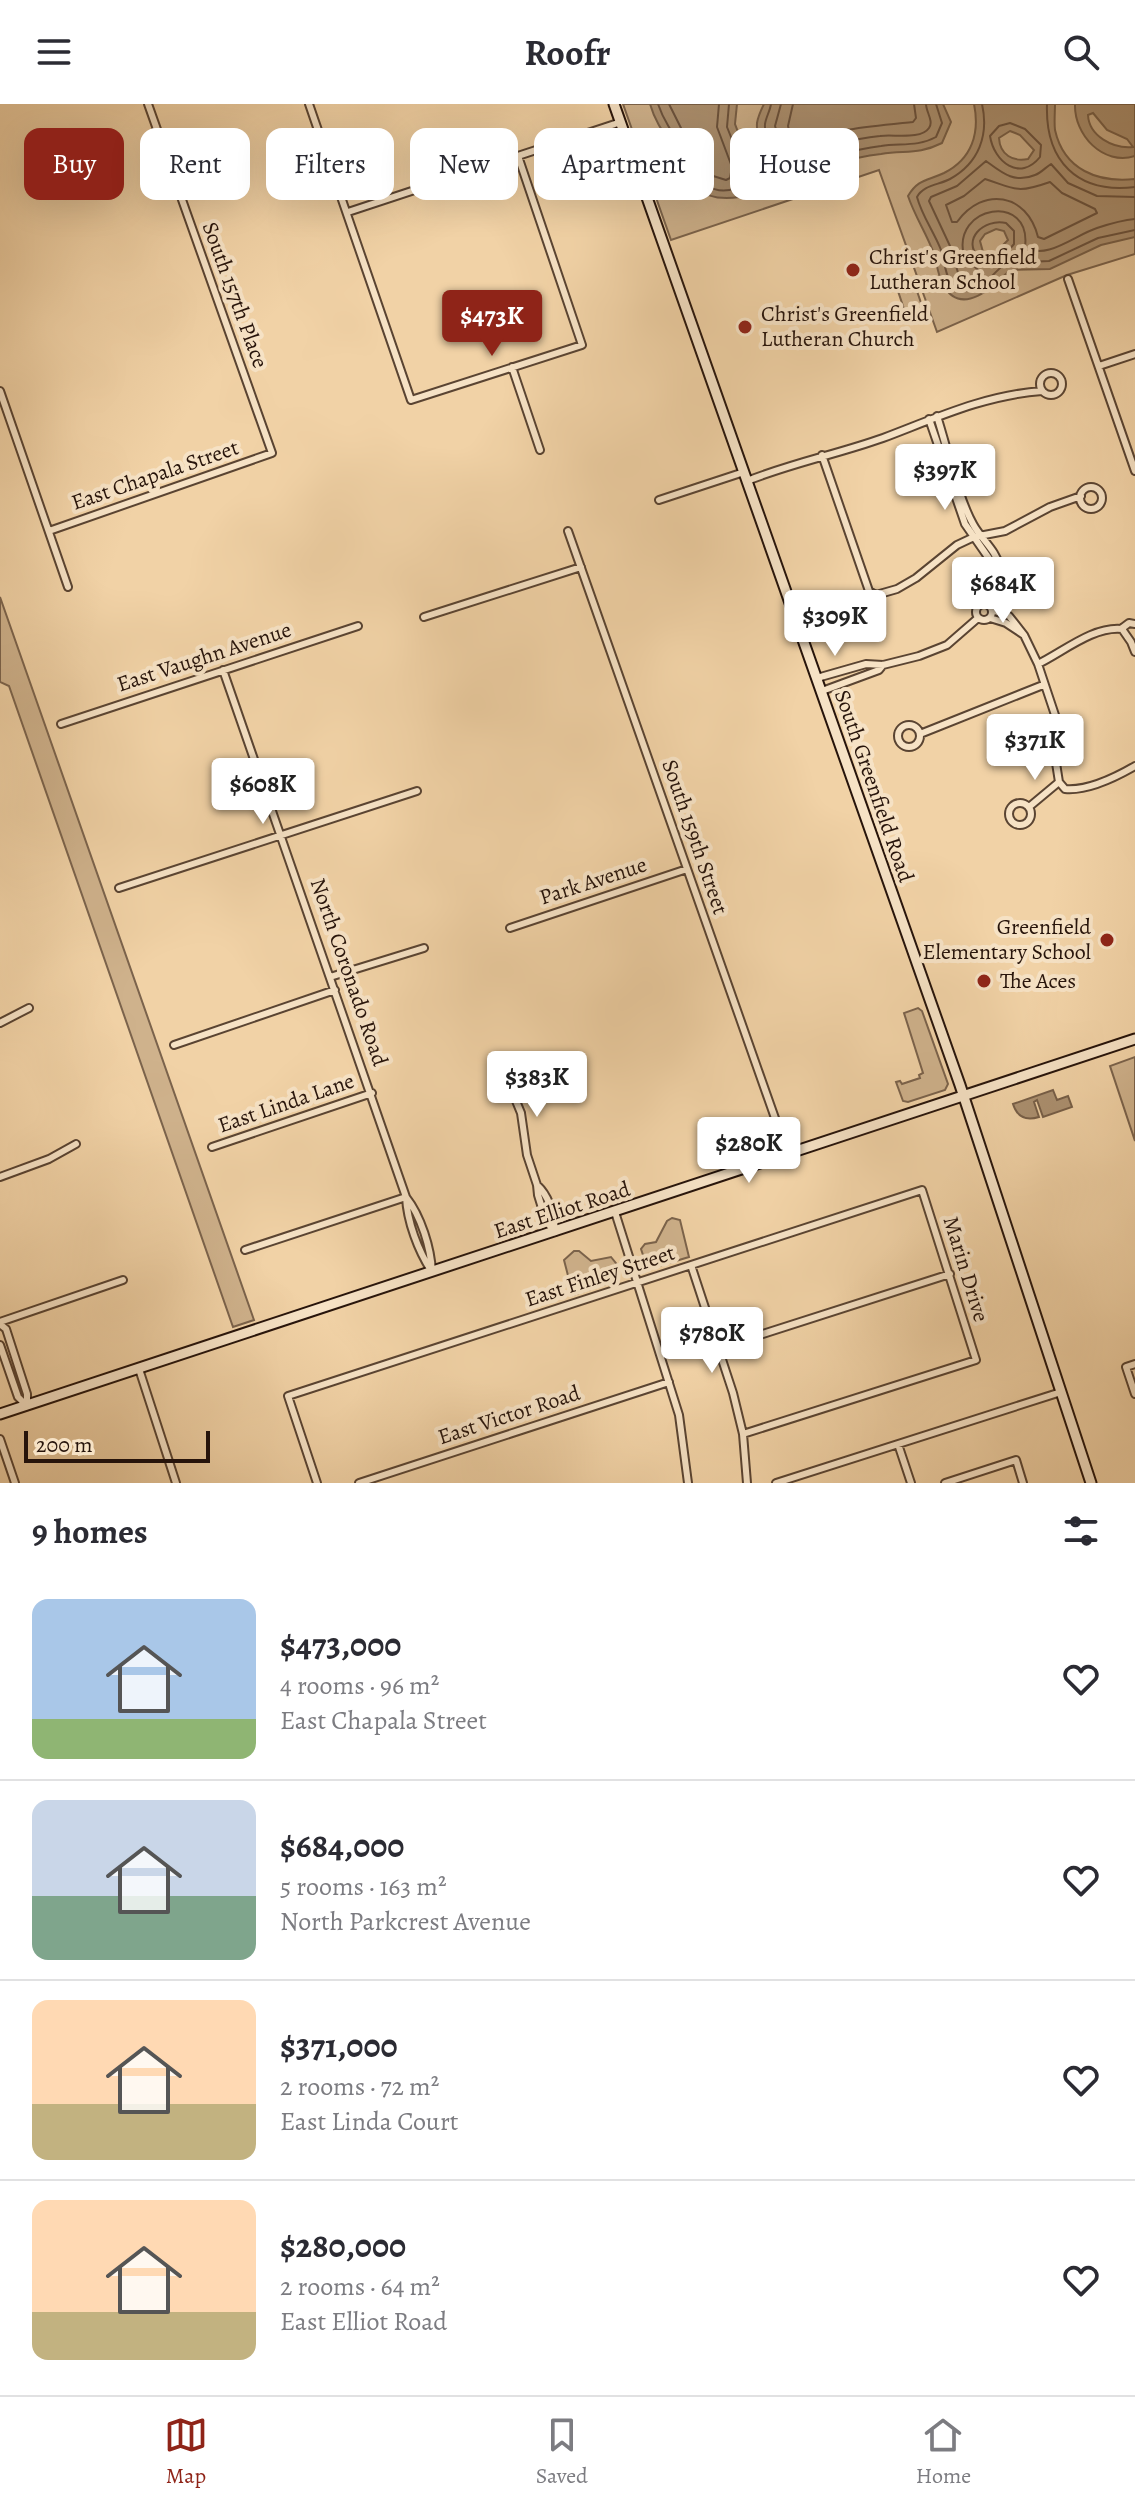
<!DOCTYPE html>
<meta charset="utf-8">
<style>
:root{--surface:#fff;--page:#f7f7f7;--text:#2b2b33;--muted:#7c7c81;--line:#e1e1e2;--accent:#8f2418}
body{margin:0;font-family:Alegreya,serif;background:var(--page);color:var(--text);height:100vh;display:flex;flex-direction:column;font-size:30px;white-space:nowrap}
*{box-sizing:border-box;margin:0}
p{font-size:26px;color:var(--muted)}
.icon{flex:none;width:44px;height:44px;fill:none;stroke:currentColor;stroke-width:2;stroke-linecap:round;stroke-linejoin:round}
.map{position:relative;height:1379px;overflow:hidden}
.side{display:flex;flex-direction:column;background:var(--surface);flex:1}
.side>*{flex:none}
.banner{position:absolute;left:24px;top:24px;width:1088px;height:72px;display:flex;gap:16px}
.scale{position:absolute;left:24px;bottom:20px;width:186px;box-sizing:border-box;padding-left:8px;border:4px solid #27140b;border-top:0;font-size:22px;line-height:28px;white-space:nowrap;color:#27140b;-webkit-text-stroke:6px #f6e2c5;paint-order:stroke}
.price{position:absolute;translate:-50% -68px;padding:0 18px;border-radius:8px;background:#fff;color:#222;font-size:26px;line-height:52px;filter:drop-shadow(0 2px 4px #0008)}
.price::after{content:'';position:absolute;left:50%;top:48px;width:24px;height:18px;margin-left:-12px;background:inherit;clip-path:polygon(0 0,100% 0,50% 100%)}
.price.on{background:var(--accent);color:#fff}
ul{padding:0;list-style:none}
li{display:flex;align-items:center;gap:24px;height:200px;padding:0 32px}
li+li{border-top:2px solid var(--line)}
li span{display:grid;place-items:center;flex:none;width:224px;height:160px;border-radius:16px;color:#555}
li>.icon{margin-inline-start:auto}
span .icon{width:96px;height:96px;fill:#fffc;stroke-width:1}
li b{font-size:34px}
h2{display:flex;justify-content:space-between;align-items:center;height:96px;padding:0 32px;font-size:34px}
.tag{padding:0 28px;border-radius:16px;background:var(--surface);box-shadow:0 8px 32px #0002;font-size:28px;line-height:72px}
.tag.on{background:var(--accent);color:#fff}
header{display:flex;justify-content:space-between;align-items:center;height:104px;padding:0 32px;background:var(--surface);font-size:36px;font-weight:600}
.menu{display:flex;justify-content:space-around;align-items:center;height:112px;border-top:2px solid var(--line);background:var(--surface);font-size:22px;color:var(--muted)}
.menu a{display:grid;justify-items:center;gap:4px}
.menu .on{color:var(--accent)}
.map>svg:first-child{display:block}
</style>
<header><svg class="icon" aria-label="menu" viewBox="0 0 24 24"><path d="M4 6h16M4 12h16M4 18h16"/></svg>Roofr<svg class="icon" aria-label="search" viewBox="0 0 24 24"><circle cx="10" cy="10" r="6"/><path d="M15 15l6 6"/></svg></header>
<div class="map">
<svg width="1135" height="1379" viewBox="0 0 1135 1379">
<rect width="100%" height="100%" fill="#f1d2a6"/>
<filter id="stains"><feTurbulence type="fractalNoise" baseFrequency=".0025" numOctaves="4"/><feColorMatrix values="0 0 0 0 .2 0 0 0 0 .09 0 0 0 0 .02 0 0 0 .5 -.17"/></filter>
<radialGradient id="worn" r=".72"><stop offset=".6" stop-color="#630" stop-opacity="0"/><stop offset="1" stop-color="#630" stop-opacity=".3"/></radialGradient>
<path fill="#cfb28c" stroke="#7b634c" stroke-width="2" d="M 623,0 L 1135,0 L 1135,150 L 1067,171 L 937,228 L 879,66 L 671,136 Z
M 915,181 L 923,205 L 906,211 L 898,187 Z
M 0,493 L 254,1216 L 233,1223 L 9,582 L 0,578 Z
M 918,904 L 922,907 L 948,980 L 945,986 L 908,998 L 903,997 L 896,978 L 900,977 L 902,980 L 920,974 L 919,971 L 923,969 L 904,909 Z
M 1135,953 L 1135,1037 L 1110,962 Z
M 672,1114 L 680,1116 L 689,1153 L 659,1162 L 654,1151 L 644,1154 L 641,1145 L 645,1140 L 656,1138 L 667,1117 Z
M 574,1147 L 579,1147 L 591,1157 L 611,1153 L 619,1163 L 611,1167 L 612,1178 L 573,1191 L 564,1156 Z"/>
<path fill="#ac9171" stroke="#775f48" stroke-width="2" fill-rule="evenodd" d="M 737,0 L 735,20 L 751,62 L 740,93 C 726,95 708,95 697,84 C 690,78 690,70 685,62 C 674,38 658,28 650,0 Z
M 764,0 L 943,0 L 951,18 L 942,39 C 918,51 906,46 881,50 C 847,54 815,65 784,79 C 767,72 756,37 757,19 C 758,13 761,6 764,0 Z
M 974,0 L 1055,0 C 1055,8 1054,18 1055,26 C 1064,66 1098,79 1135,75 L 1135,133 L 1101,141 L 1050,165 L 1010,166 C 994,182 962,214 943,181 C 938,171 937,161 934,150 C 927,130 915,113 908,92 C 918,75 927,77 944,69 C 972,55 980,29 974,0 ZM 1010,27 L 1020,31 L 1034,46 L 1028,55 C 1013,58 1000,51 999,34 ZM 996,125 L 1004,127 L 1008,136 L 995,149 L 983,148 L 980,137 L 985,130 Z
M 1075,0 L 1135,0 L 1135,52 C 1103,62 1074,31 1075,0 ZM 1093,9 L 1107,26 L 1127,35 L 1133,43 C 1113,45 1089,32 1088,11 Z
M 1053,986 L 1057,996 L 1068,992 L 1072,1003 L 1043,1013 L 1037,996 L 1034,998 L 1039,1013 C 1026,1017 1017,1013 1013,1000 Z"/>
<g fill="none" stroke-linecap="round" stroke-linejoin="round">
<path stroke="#6a523e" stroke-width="2" d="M 658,0 C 665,21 678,36 690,54 C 696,63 696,74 706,81 C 715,87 726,88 736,84 L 743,63 L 727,23 L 729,0
M 669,0 L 682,26 L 701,52 L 710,71 L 726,76 L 730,74 L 732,63 L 717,23 L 719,0
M 771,0 C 770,7 766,13 765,20 C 764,34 774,62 784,69 C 815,57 847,46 881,42 C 900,39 918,43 936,33 L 942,19 L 936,0
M 781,0 L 775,22 L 785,54 L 789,56 C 817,45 849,35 880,32 C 893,30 921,36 929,24 C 934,17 926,8 926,0
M 793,0 L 788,22 L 792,38 L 796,40 C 833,25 874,22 913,18 L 916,14 L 914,0
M 982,0 C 989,31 979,59 950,75 C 939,81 923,81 917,93 C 922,112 934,128 941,146 C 945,156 944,167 950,177 C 966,201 990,174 1002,162 L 1000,156 L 980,155 C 960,136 984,114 1006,119 L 1014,127 L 1014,140 L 1002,154 L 1006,159 L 1049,157 L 1098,134 L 1135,126
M 1047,0 C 1045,57 1077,90 1135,83
M 1010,19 L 1025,25 L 1041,41 L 1040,53 C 1020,78 994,58 990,32 L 999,22 Z
M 985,75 C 1016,85 1016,90 1050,78 L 1062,89 L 1095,105 L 1097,109 L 1044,135 L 1038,133 C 1027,89 983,82 957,118 L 952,118 L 946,101 L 964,92 Z
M 1135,93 L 1097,92 L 1068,79 L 1051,60 C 1046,63 1041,69 1035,71 C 1014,80 1001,68 986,57 L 957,82 L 931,93 L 929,97 L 950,142 L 959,172 L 968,176 L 976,174 L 980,168 L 964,152 C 951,101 1032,88 1025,143 C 1046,157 1075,131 1097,124 C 1109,120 1123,116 1135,115"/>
<defs>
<path id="minor" d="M 309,0 L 411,296 L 582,241 L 518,52
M 348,108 L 621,18
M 1068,175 L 1135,367
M 1099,262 L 1135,250
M 512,263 L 540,346
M1040 280a11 11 0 1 1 22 0a11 11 0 1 1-22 0Z
M 0,287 L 68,483
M 937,312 C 947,343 958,393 973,420 C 981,435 996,446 1000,463 C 1003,476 1000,493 991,504
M 929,315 L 965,420 L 990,456 L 994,479 L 991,495 L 987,500
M 822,351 L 869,487 L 876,491 L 897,485 L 916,474 L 957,441 L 974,433 L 1005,427 L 1050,403 L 1081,392
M 747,377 C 792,359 838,350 883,334 C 936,314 985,291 1042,287
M1080 394a11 11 0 1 1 22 0a11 11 0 1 1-22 0Z
M 659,396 L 744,368
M 49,427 L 272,349 L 148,0
M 568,427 L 788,1051
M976 508a8 8 0 1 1 16 0a8 8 0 1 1-16 0Z
M 424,513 L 581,463
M 990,514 L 1006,519 L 1024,531 L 1009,512 L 992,506
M 1121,525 L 1129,519 L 1135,520
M 1024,531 L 1038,560 L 1057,617 L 1053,640 L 1059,678 L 1065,685 C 1087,687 1116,673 1135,662
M 1038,560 C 1063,548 1093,522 1122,525 L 1131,538 L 1135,548
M 223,566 L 406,1093 C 407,1117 418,1147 432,1168
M 817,574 L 866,560 L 883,561 L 919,552 L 947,541 L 978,514
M 822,587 L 879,566 L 883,561
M 61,620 L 358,522
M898 632a11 11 0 1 1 22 0a11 11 0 1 1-22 0Z
M 920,630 L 1043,581
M1009 710a11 11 0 1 1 22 0a11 11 0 1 1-22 0Z
M 1029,703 L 1059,678
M 119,784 L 417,687
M 510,824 L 687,765
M 330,873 L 424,844
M 0,919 L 29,904
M 174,941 L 335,886
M 502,963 L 521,1009 L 527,1051 L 537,1081 L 538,1091 L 546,1117 L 555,1128
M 212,1043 L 372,989
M 0,1073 L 49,1055 L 76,1040
M 537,1081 C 550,1093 554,1111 555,1128
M 406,1093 C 421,1112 431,1144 432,1168
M 615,1108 L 679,1311 L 688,1379
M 245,1146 L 406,1093
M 691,1161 L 733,1289 L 743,1330 L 747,1379
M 0,1218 L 123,1176
M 0,1220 L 6,1225 L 27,1290 L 27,1302
M 0,1241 L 18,1293 L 27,1302
M 719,1244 L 950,1170
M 1135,1260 L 1126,1263 L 1135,1290
M 139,1265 L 176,1379
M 0,1335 L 15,1379
M 898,1340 L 911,1379
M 317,1379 L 288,1292 L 922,1086 L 976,1256 L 743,1330
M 359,1379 L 669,1278
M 776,1379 L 1061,1288
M 945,1379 L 1016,1356 L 1023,1379"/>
<path id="secondary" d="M 614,0 L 960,981 L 1091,1379
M 0,1310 L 1135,935"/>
</defs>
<use href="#minor" stroke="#5a4432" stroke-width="10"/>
<use href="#secondary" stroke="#27140b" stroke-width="13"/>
<use href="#minor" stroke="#f6e2c5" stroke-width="6"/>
<use href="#secondary" stroke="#f6e2c5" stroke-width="9"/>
</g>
<g fill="#8f2418" stroke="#f6e2c5" stroke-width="3">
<circle cx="853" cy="166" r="8"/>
<circle cx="745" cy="223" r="8"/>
<circle cx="1107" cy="836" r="8"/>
<circle cx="984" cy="877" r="8"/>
</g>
<g text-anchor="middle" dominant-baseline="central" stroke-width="8" stroke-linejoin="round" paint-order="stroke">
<g font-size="22" fill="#27140b" stroke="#f6e2c5" text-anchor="start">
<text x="869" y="153">Christ's Greenfield<tspan x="869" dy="25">Lutheran School</tspan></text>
<text x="761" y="210">Christ's Greenfield<tspan x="761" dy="25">Lutheran Church</tspan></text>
<text x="1091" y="823" text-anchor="end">Greenfield<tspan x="1091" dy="25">Elementary School</tspan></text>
<text x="1000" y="877">The Aces</text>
</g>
<g font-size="22" fill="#27140b" stroke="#f6e2c5">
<text transform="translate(235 191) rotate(70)">South 157th Place</text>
<text transform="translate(155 371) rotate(-19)">East Chapala Street</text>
<text transform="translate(204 553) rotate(-18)">East Vaughn Avenue</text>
<text transform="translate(874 682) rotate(71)">South Greenfield Road</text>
<text transform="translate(695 733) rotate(71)">South 159th Street</text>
<text transform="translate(593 777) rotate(-18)">Park Avenue</text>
<text transform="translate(349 868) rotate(71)">North Coronado Road</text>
<text transform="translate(286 999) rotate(-19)">East Linda Lane</text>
<text transform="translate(562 1106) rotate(-18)">East Elliot Road</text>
<text transform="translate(966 1165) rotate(73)">Marin Drive</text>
<text transform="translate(600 1172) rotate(-18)">East Finley Street</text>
<text transform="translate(509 1311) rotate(-18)">East Victor Road</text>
</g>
</g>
<rect width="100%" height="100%" filter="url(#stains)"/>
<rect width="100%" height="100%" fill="url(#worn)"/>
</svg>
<div class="scale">200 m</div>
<b class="price on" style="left:492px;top:254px">$473K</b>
<b class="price" style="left:945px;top:408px">$397K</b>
<b class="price" style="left:1003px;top:521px">$684K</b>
<b class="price" style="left:835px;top:554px">$309K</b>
<b class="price" style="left:1035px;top:678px">$371K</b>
<b class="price" style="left:263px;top:722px">$608K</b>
<b class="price" style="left:537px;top:1015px">$383K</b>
<b class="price" style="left:749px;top:1081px">$280K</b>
<b class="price" style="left:712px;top:1271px">$780K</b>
<div class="banner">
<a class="tag on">Buy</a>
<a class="tag">Rent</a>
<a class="tag">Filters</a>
<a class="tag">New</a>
<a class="tag">Apartment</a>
<a class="tag">House</a>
</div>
</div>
<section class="side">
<h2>9 homes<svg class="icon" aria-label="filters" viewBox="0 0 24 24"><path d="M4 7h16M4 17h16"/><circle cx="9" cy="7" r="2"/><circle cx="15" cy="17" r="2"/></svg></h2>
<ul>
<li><span style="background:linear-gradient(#a9c7e8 75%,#8fb573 0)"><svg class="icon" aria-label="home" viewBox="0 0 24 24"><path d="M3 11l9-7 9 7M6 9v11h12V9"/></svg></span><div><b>$473,000</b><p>4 rooms · 96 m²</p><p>East Chapala Street</p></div><svg class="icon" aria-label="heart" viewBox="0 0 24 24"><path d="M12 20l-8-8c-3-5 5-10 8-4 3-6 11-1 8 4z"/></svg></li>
<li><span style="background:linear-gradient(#c9d6e8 60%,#7fa58c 0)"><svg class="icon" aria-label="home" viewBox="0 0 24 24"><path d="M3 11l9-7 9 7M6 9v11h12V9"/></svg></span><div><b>$684,000</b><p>5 rooms · 163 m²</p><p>North Parkcrest Avenue</p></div><svg class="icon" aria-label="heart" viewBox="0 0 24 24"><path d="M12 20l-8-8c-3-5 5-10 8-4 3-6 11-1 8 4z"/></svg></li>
<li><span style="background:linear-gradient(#ffd9b3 65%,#c2b280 0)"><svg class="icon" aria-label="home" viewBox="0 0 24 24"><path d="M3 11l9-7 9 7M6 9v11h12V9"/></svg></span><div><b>$371,000</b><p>2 rooms · 72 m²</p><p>East Linda Court</p></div><svg class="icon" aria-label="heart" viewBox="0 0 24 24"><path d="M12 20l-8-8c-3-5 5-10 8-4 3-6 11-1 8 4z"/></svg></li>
<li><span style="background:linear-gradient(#ffd9b3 70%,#c2b280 0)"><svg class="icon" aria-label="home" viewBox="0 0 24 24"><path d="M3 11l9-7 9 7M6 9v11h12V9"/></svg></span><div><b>$280,000</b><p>2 rooms · 64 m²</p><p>East Elliot Road</p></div><svg class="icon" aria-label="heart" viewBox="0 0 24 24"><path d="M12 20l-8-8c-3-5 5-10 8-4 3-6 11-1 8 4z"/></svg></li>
</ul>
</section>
<nav class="menu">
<a class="on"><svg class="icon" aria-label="map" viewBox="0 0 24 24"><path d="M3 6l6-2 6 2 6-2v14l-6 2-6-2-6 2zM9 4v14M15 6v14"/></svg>Map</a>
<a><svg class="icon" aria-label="saved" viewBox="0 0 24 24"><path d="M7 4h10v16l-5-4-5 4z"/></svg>Saved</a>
<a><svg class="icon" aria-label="home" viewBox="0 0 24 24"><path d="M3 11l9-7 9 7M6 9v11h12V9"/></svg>Home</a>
</nav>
